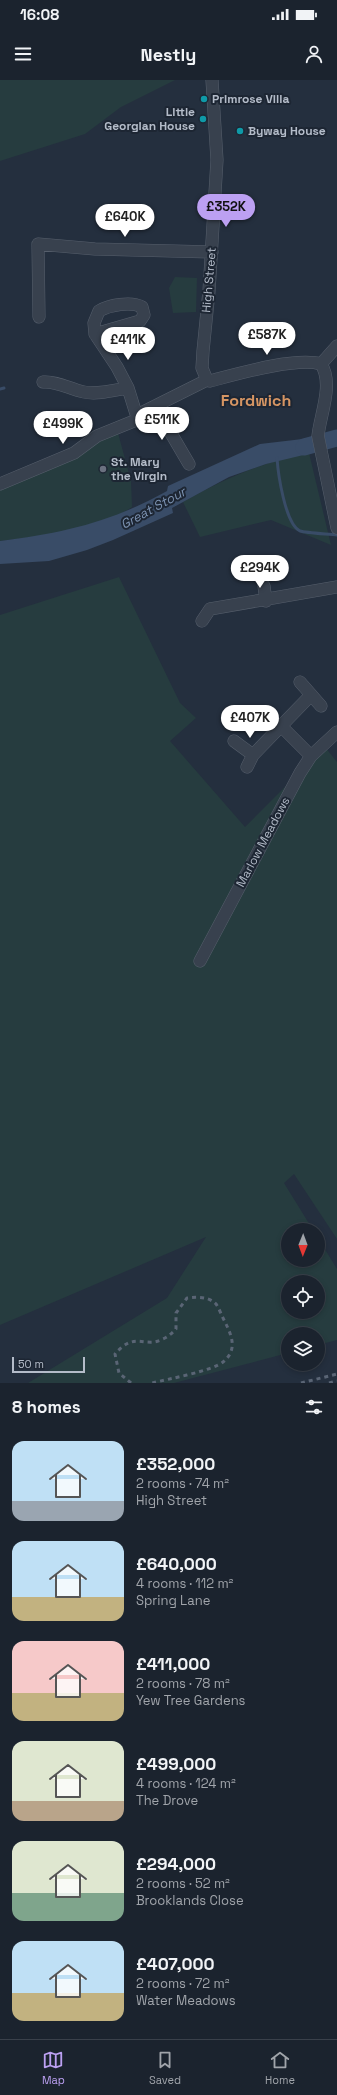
<!DOCTYPE html>
<meta charset="utf-8">
<style>
:root{--surface:#1b232e;--page:#282f3a;--text:#f1f3f6;--muted:#a0a4aa;--line:#39404a;--accent:#bca0f2}
body{margin:0;font-family:"Space Grotesk",sans-serif;background:var(--page);color:var(--text);height:100vh;display:flex;flex-direction:column;font-size:15px;white-space:nowrap}
*{box-sizing:border-box;margin:0}
p{font-size:13px;color:var(--muted)}
.icon{flex:none;width:22px;height:22px;fill:none;stroke:currentColor;stroke-width:2;stroke-linecap:round;stroke-linejoin:round}
.map{position:relative;height:1303px;overflow:hidden}
.drawer{display:flex;flex-direction:column;background:var(--surface);flex:1}
.drawer>*{flex:none}
.needle{width:26px;rotate:181deg}
.controls{position:absolute;left:281px;top:1143px;display:grid;gap:8px}
.controls a{display:grid;place-items:center;width:44px;height:44px;border-radius:50%;background:var(--surface);box-shadow:0 2px 6px #0003,0 0 0 1px var(--line);font-size:20px}
.scale{position:absolute;left:12px;bottom:10px;width:73px;box-sizing:border-box;padding-left:4px;border:2px solid #b4bcc9;border-top:0;font-size:11px;line-height:14px;white-space:nowrap;color:#b4bcc9;-webkit-text-stroke:3px #1d2633;paint-order:stroke}
.price{position:absolute;translate:-50% -34px;padding:0 9px;border-radius:14px;background:#fff;color:#222;font-size:13px;line-height:26px;filter:drop-shadow(0 1px 2px #0008)}
.price::after{content:'';position:absolute;left:50%;top:24px;width:12px;height:9px;margin-left:-6px;background:inherit;clip-path:polygon(0 0,100% 0,50% 100%)}
.price.current{background:var(--accent);color:#111}
ul{padding:0;list-style:none}
li{display:flex;align-items:center;gap:12px;height:100px;padding:0 12px}
li span{display:grid;place-items:center;flex:none;width:112px;height:80px;border-radius:12px;color:#555}
li>.icon{margin-inline-start:auto}
span .icon{width:48px;height:48px;fill:#fffc;stroke-width:1}
li b{font-size:17px}
h2{display:flex;justify-content:space-between;align-items:center;height:48px;padding:0 12px;font-size:17px}
.status{display:flex;justify-content:space-between;align-items:center;height:28px;padding:0 20px;background:var(--surface);direction:ltr}
.status svg{height:11px;fill:currentColor}
header{display:flex;justify-content:space-between;align-items:center;height:52px;padding:0 12px;background:var(--surface);font-size:18px;font-weight:700}
.tabs{display:flex;justify-content:space-around;align-items:center;height:56px;border-top:1px solid var(--line);background:var(--surface);font-size:11px;color:var(--muted)}
.tabs a{display:grid;justify-items:center;gap:2px}
.tabs .current{color:var(--accent)}
.map>svg:first-child{display:block}
</style>
<div class="status"><b>16:08</b><svg viewBox="0 0 49 12"><path d="M0 12V9h3v3zM5 12V6h3v6zM10 12V3h3v9zM15 12V0h3v12zM26 1h20v11H26zM47 4h2v5h-2z"/></svg></div>
<header><svg class="icon" aria-label="menu" viewBox="0 0 24 24"><path d="M4 6h16M4 12h16M4 18h16"/></svg>Nestly<svg class="icon" aria-label="person" viewBox="0 0 24 24"><circle cx="12" cy="8" r="4"/><path d="M4 21q1-7 8-7t8 7"/></svg></header>
<div class="map">
<svg width="337" height="1303" viewBox="0 0 337 1303">
<rect width="100%" height="100%" fill="#242f3e"/>
<path fill="#263c3f" fill-rule="evenodd" d="M 0,0 L 175,0 L 121,27 L 85,54 L 0,81 Z
M 175,197 L 197,198 L 196,232 L 173,233 L 169,208 Z
M 118,353 L 131,401 L 132,427 C 96,452 42,456 0,461 L 0,409 L 98,359 Z
M 309,373 L 331,465 L 271,440 L 200,457 L 183,422 C 222,400 264,381 309,373 Z
M 119,497 L 180,623 L 196,638 L 170,661 L 245,747 L 325,667 L 337,682 L 337,1159 L 294,1094 L 284,1103 L 313,1150 L 288,1150 L 288,1180 L 318,1180 L 318,1158 L 337,1189 L 337,1260 L 318,1265 L 318,1254 L 288,1254 L 288,1273 L 174,1303 L 28,1303 L 167,1218 L 206,1157 L 0,1245 L 0,535 ZM 288,1202 L 318,1202 L 318,1232 L 288,1232 Z"/>
<path fill="#394c67" d="M 311,358 L 317,360 L 316,372 L 266,384 L 229,397 L 172,428 L 173,433 L 113,460 L 87,470 L 49,481 L 0,484 L 0,461 C 63,453 112,442 167,411 L 168,406 L 260,364 Z"/>
<g fill="none" stroke-linecap="round" stroke-linejoin="round">
<path stroke="#394c67" stroke-width="3" d="M 0,309 L 4,308
M 277,378 C 278,393 285,444 300,451 C 306,453 329,454 337,455"/>
<path stroke="#394c67" stroke-width="17" d="M 304,367 L 337,358"/>
<defs>
<path id="minor" d="M 39,237 L 38,164 L 95,169 L 212,172
M 95,254 L 140,241 L 144,235 L 142,227 C 131,221 109,225 99,231 L 94,243 L 95,254 L 117,287 L 128,308 L 137,337
M 321,284 C 334,304 320,335 318,356 L 337,448
M 321,284 L 337,266
M 207,300 L 202,288 L 203,271 L 209,211 L 217,80 L 212,0
M 43,302 C 58,301 69,309 84,312 C 98,315 115,310 128,308
M 155,326 L 189,384
M 0,404 L 74,373 L 97,356 L 134,341 L 143,332 L 207,300 L 210,301 C 237,294 295,277 321,284
M 264,506 L 266,521
M 202,541 L 210,529 L 337,507
M 300,602 L 321,626
M 280,645 L 311,676
M 234,661 L 253,675
M 247,687 L 253,675 L 311,615
M 200,881 L 300,693 L 311,676 L 337,652"/>
</defs>
<use href="#minor" stroke="#565f6c" stroke-width="13"/>
<use href="#minor" stroke="#38414e" stroke-width="12"/>
<path stroke="#5a6575" stroke-width="3" stroke-dasharray="4 4" stroke-linecap="butt" d="M 131,1303 L 119,1293 L 115,1274 C 136,1250 144,1269 163,1259 C 168,1257 172,1253 176,1249 L 176,1233 L 187,1218 C 197,1217 208,1216 216,1224 C 219,1228 221,1234 223,1238 C 231,1254 239,1269 223,1282 C 212,1291 168,1299 152,1303
M 301,1303 L 337,1294
M 329,1303 L 337,1301"/>
</g>
<g fill="#0f9aa8" stroke="#1d2633" stroke-width="1.5">
<circle cx="204" cy="19" r="4"/>
<circle cx="203" cy="39" r="4"/>
<circle cx="240" cy="51" r="4"/>
</g>
<circle fill="#6b7280" stroke="#1d2633" stroke-width="1.5" cx="103" cy="389" r="4"/>
<g text-anchor="middle" dominant-baseline="central" stroke-width="4" stroke-linejoin="round" paint-order="stroke">
<g font-size="12" font-weight="bold" fill="#b4bcc9" stroke="#1d2633" text-anchor="start">
<text x="212" y="19">Primrose Villa</text>
<text x="195" y="32" text-anchor="end">Little<tspan x="195" dy="14">Georgian House</tspan></text>
<text x="248" y="51">Byway House</text>
<text x="111" y="382">St. Mary<tspan x="111" dy="14">the Virgin</tspan></text>
</g>
<g font-size="12" fill="#b4bcc9" stroke="#1d2633">
<text transform="translate(209 200) rotate(-85)">High Street</text>
<text transform="translate(263 762) rotate(-62)">Marlow Meadows</text>
</g>
<g font-size="13" font-style="italic" fill="#7c92b1" stroke="#1d2633">
<text transform="translate(153 428) rotate(-29)">Great Stour</text>
</g>
<g font-size="16" font-weight="bold" fill="#d59563" stroke="#1d2633">
<text x="256" y="320">Fordwich</text>
</g>
</g>
</svg>
<div class="controls">
<a><svg class="needle" viewBox="-14 -14 28 28"><path d="M0-13l5 13h-10z" fill="#e53935"/><path d="M0 13l5-13h-10z" fill="#a0a4aa"/></svg></a>
<a><svg class="icon" aria-label="locate" viewBox="0 0 24 24"><circle cx="12" cy="12" r="6"/><path d="M12 2v4M12 18v4M2 12h4M18 12h4"/></svg></a>
<a><svg class="icon" aria-label="layers" viewBox="0 0 24 24"><path d="M12 4l9 5-9 5-9-5zM3 14l9 5 9-5"/></svg></a>
</div>
<div class="scale">50 m</div>
<b class="price current" style="left:226px;top:148px">£352K</b>
<b class="price" style="left:125px;top:158px">£640K</b>
<b class="price" style="left:267px;top:276px">£587K</b>
<b class="price" style="left:128px;top:281px">£411K</b>
<b class="price" style="left:162px;top:361px">£511K</b>
<b class="price" style="left:63px;top:365px">£499K</b>
<b class="price" style="left:260px;top:509px">£294K</b>
<b class="price" style="left:250px;top:659px">£407K</b>
</div>
<section class="drawer">
<h2>8 homes<svg class="icon" aria-label="filters" viewBox="0 0 24 24"><path d="M4 7h16M4 17h16"/><circle cx="9" cy="7" r="2"/><circle cx="15" cy="17" r="2"/></svg></h2>
<ul>
<li><span style="background:linear-gradient(#bfe0f5 75%,#9aa5b1 0)"><svg class="icon" aria-label="home" viewBox="0 0 24 24"><path d="M3 11l9-7 9 7M6 9v11h12V9"/></svg></span><div><b>£352,000</b><p>2 rooms · 74 m²</p><p>High Street</p></div></li>
<li><span style="background:linear-gradient(#bfe0f5 70%,#c2b280 0)"><svg class="icon" aria-label="home" viewBox="0 0 24 24"><path d="M3 11l9-7 9 7M6 9v11h12V9"/></svg></span><div><b>£640,000</b><p>4 rooms · 112 m²</p><p>Spring Lane</p></div></li>
<li><span style="background:linear-gradient(#f6c9c9 65%,#c2b280 0)"><svg class="icon" aria-label="home" viewBox="0 0 24 24"><path d="M3 11l9-7 9 7M6 9v11h12V9"/></svg></span><div><b>£411,000</b><p>2 rooms · 78 m²</p><p>Yew Tree Gardens</p></div></li>
<li><span style="background:linear-gradient(#dfe7d0 75%,#b9a48a 0)"><svg class="icon" aria-label="home" viewBox="0 0 24 24"><path d="M3 11l9-7 9 7M6 9v11h12V9"/></svg></span><div><b>£499,000</b><p>4 rooms · 124 m²</p><p>The Drove</p></div></li>
<li><span style="background:linear-gradient(#dfe7d0 65%,#7fa58c 0)"><svg class="icon" aria-label="home" viewBox="0 0 24 24"><path d="M3 11l9-7 9 7M6 9v11h12V9"/></svg></span><div><b>£294,000</b><p>2 rooms · 52 m²</p><p>Brooklands Close</p></div></li>
<li><span style="background:linear-gradient(#bfe0f5 65%,#c2b280 0)"><svg class="icon" aria-label="home" viewBox="0 0 24 24"><path d="M3 11l9-7 9 7M6 9v11h12V9"/></svg></span><div><b>£407,000</b><p>2 rooms · 72 m²</p><p>Water Meadows</p></div></li>
</ul>
</section>
<nav class="tabs">
<a class="current"><svg class="icon" aria-label="map" viewBox="0 0 24 24"><path d="M3 6l6-2 6 2 6-2v14l-6 2-6-2-6 2zM9 4v14M15 6v14"/></svg>Map</a>
<a><svg class="icon" aria-label="saved" viewBox="0 0 24 24"><path d="M7 4h10v16l-5-4-5 4z"/></svg>Saved</a>
<a><svg class="icon" aria-label="home" viewBox="0 0 24 24"><path d="M3 11l9-7 9 7M6 9v11h12V9"/></svg>Home</a>
</nav>
